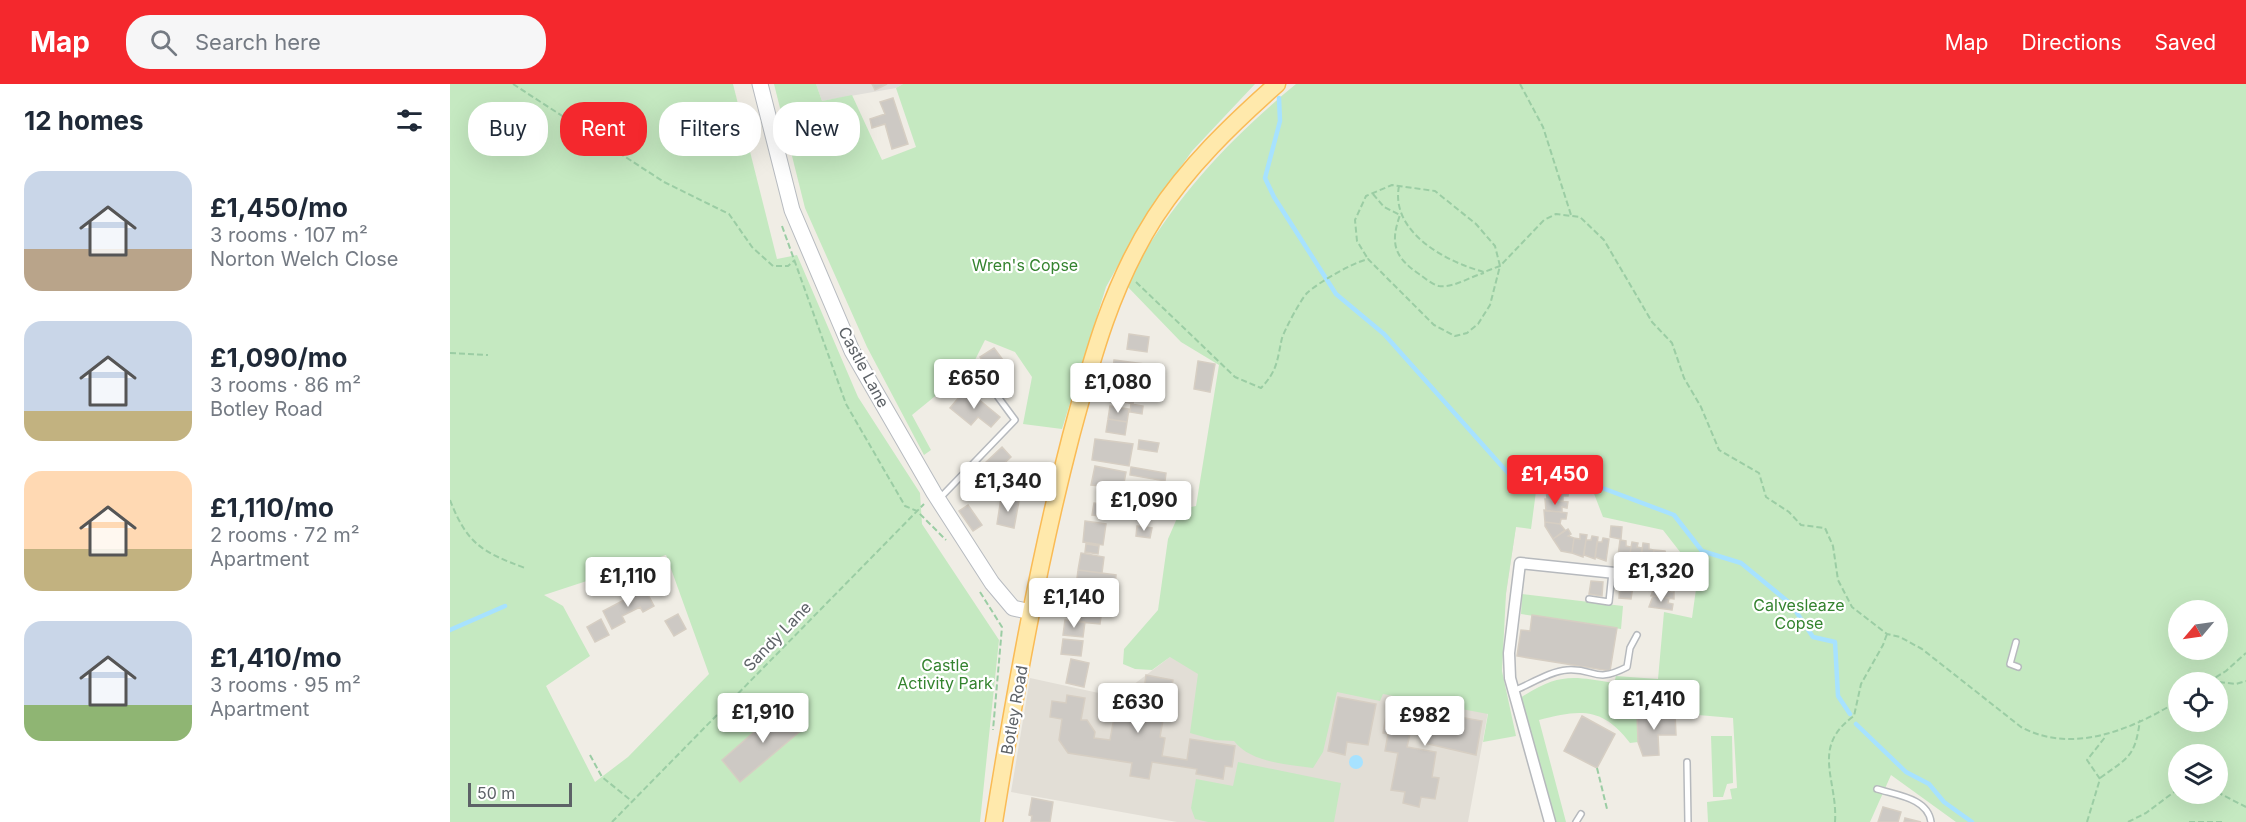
<!DOCTYPE html>
<meta charset="utf-8">
<style>
:root{--surface:#fff;--page:#f6f6f7;--text:#1f2937;--muted:#747a83;--accent:#f4282d}
body{margin:0;font-family:Inter,sans-serif;background:var(--page);color:var(--text);height:100vh;display:flex;flex-direction:column;font-size:22px;white-space:nowrap}
*{box-sizing:border-box;margin:0}
p{font-size:20px;color:var(--muted)}
.icon{flex:none;width:33px;height:33px;fill:none;stroke:currentColor;stroke-width:2;stroke-linecap:round;stroke-linejoin:round}
.map{position:relative;flex:1;overflow:hidden}
.sheet{display:flex;flex-direction:column;background:var(--surface);width:450px}
.sheet>*{flex:none}
.guide{position:absolute;left:18px;top:18px;width:570px;height:54px;display:flex;gap:12px}
.needle{width:39px;rotate:241deg}
.tools{position:absolute;left:1718px;top:516px;display:grid;gap:12px}
.tools a{display:grid;place-items:center;width:60px;height:60px;border-radius:50%;background:var(--surface);box-shadow:0 6px 24px #0002;font-size:30px}
.scale{position:absolute;left:18px;bottom:15px;width:104px;box-sizing:border-box;padding-left:6px;border:3px solid #5d6267;border-top:0;font-size:16px;line-height:21px;white-space:nowrap;color:#5d6267;-webkit-text-stroke:4px #fff;paint-order:stroke}
.price{position:absolute;translate:-50% -51px;padding:0 14px;border-radius:6px;background:#fff;color:#222;font-size:20px;line-height:39px;filter:drop-shadow(0 2px 3px #0008)}
.price::after{content:'';position:absolute;left:50%;top:36px;width:18px;height:14px;margin-left:-9px;background:inherit;clip-path:polygon(0 0,100% 0,50% 100%)}
.price.current{background:var(--accent);color:#fff}
ul{padding:0;list-style:none}
li{display:flex;align-items:center;gap:18px;height:150px;padding:0 24px}
li span{display:grid;place-items:center;flex:none;width:168px;height:120px;border-radius:18px;color:#555}
li>.icon{margin-inline-start:auto}
span .icon{width:72px;height:72px;fill:#fffc;stroke-width:1}
li b{font-size:26px}
h2{display:flex;justify-content:space-between;align-items:center;height:72px;padding:0 24px;font-size:26px}
.pill{padding:0 21px;border-radius:24px;background:var(--surface);box-shadow:0 6px 24px #0002;font-size:21px;line-height:54px}
.pill.current{background:var(--accent);color:#fff}
header{display:flex;align-items:center;gap:36px;box-sizing:border-box;height:84px;padding:0 30px;background:var(--accent);color:#fff}
header strong{font-size:28px}
nav{display:flex;gap:33px;margin-inline-start:auto;font-size:21px}
.search{width:420px;height:54px;background:var(--page);display:flex;align-items:center;gap:15px;box-sizing:border-box;padding:0 21px;border-radius:24px;color:var(--muted);font-size:22px}
main{display:flex;flex:1;min-height:0}
.map>svg:first-child{display:block}
</style>
<header>
<strong>Map</strong>
<div class="search"><svg class="icon" aria-label="search" viewBox="0 0 24 24"><circle cx="10" cy="10" r="6"/><path d="M15 15l6 6"/></svg>Search here</div>
<nav><a>Map</a><a>Directions</a><a>Saved</a></nav>
</header>
<main>
<section class="sheet">
<h2>12 homes<svg class="icon" aria-label="filters" viewBox="0 0 24 24"><path d="M4 7h16M4 17h16"/><circle cx="9" cy="7" r="2"/><circle cx="15" cy="17" r="2"/></svg></h2>
<ul>
<li><span style="background:linear-gradient(#c9d6e8 65%,#b9a48a 0)"><svg class="icon" aria-label="home" viewBox="0 0 24 24"><path d="M3 11l9-7 9 7M6 9v11h12V9"/></svg></span><div><b>£1,450/mo</b><p>3 rooms · 107 m²</p><p>Norton Welch Close</p></div></li>
<li><span style="background:linear-gradient(#c9d6e8 75%,#c2b280 0)"><svg class="icon" aria-label="home" viewBox="0 0 24 24"><path d="M3 11l9-7 9 7M6 9v11h12V9"/></svg></span><div><b>£1,090/mo</b><p>3 rooms · 86 m²</p><p>Botley Road</p></div></li>
<li><span style="background:linear-gradient(#ffd9b3 65%,#c2b280 0)"><svg class="icon" aria-label="home" viewBox="0 0 24 24"><path d="M3 11l9-7 9 7M6 9v11h12V9"/></svg></span><div><b>£1,110/mo</b><p>2 rooms · 72 m²</p><p>Apartment</p></div></li>
<li><span style="background:linear-gradient(#c9d6e8 70%,#8fb573 0)"><svg class="icon" aria-label="home" viewBox="0 0 24 24"><path d="M3 11l9-7 9 7M6 9v11h12V9"/></svg></span><div><b>£1,410/mo</b><p>3 rooms · 95 m²</p><p>Apartment</p></div></li>
</ul>
</section>
<div class="map">
<svg width="1796" height="738" viewBox="0 0 1796 738">
<rect width="100%" height="100%" fill="#f0ede5"/>
<path fill="#e1dfda" d="M 366,0 L 453,0 L 446,4 L 372,17 Z"/>
<path fill="#e2ded6" d="M 1066,442 L 1042,606 L 1018,738 L 727,738 L 561,708 L 580,594 L 667,613 L 720,573 Z"/>
<path fill="#c5e9c1" fill-rule="evenodd" d="M 0,0 L 283,0 L 327,175 L 347,171 L 408,313 L 470,409 L 472,440 L 549,556 L 530,738 L 0,738 ZM 216,471 L 259,590 L 178,673 L 145,698 L 96,602 L 140,572 L 113,522 L 94,511 Z
M 324,0 L 366,0 L 372,17 L 402,11 L 432,76 L 466,63 L 446,4 L 453,0 L 805,0 L 742,67 L 692,138 L 656,203 L 612,345 L 573,340 L 582,293 L 565,268 L 535,256 L 522,282 L 462,331 L 481,366 L 474,371 L 417,263 L 355,124 Z
M 846,0 L 1796,0 L 1796,738 L 1506,738 L 1441,691 L 1420,738 L 1258,738 L 1257,718 L 1282,715 L 1280,705 L 1287,704 L 1283,634 L 1225,629 L 1188,630 L 1188,658 L 1180,659 C 1153,623 1130,625 1089,636 L 1116,738 L 1104,738 L 1070,614 C 1109,589 1121,592 1164,599 L 1166,592 L 1208,595 L 1214,528 L 1242,534 L 1247,498 L 1241,482 L 1213,446 L 1153,433 L 1143,407 L 1087,400 L 1081,445 L 1066,443 L 1056,509 L 1052,587 L 1066,652 L 1033,658 L 1038,630 L 933,610 L 930,617 L 887,608 L 873,668 L 863,684 C 837,680 801,679 784,657 L 765,656 L 740,649 L 748,590 L 720,573 L 702,586 L 685,585 L 673,580 L 674,565 L 708,526 L 718,455 L 731,425 L 746,422 L 769,281 L 731,258 L 675,200 C 723,117 772,61 846,0 ZM 1728,526 L 1767,526 L 1767,566 L 1728,566 ZM 1728,598 L 1767,598 L 1767,638 L 1728,638 ZM 1728,670 L 1767,670 L 1767,710 L 1728,710 Z
M 1072,510 L 1173,522 L 1171,545 L 1071,530 Z
M 1261,652 L 1282,652 L 1283,699 L 1277,700 L 1273,713 L 1263,713 Z
M 788,678 L 891,699 L 884,738 L 758,738 L 745,735 L 741,724 L 746,695 L 783,702 Z"/>
<path fill="#a7e2ff" d="M899 678a7 7 0 1 1 14 0a7 7 0 1 1-14 0Z"/>
<g fill="none" stroke-linecap="round" stroke-linejoin="round">
<path stroke="#a7e2ff" stroke-width="4.5" d="M 829,14 L 830,37 L 815,94 L 824,113 L 886,210 L 934,250 L 1066,398 L 1095,394 L 1139,399 L 1224,431 L 1252,467 L 1291,479 L 1341,520 L 1363,553 L 1385,558 L 1388,612 L 1400,630
M 0,546 L 55,522
M 1406,640 L 1456,688 L 1479,700 L 1494,718 L 1522,738"/>
</g>
<path fill="#cdc9c4" stroke="#d6cec3" stroke-width="1.5" d="M 422,0 L 437,0 L 425,6 Z
M 443,14 L 458,60 L 442,65 L 435,40 L 422,44 L 420,35 L 435,30 L 430,18 Z
M 679,250 L 699,253 L 697,268 L 677,265 Z
M 544,264 L 559,284 L 545,294 L 530,273 Z
M 664,276 L 694,280 L 691,298 L 662,295 Z
M 748,277 L 765,280 L 760,308 L 744,305 Z
M 662,295 L 686,298 L 683,320 L 659,314 Z
M 516,305 L 550,333 L 541,343 L 528,333 L 521,341 L 500,324 Z
M 681,320 L 693,322 L 692,330 L 680,328 Z
M 660,322 L 679,325 L 677,338 L 658,335 Z
M 658,335 L 677,338 L 675,351 L 656,348 Z
M 645,355 L 683,360 L 679,382 L 642,376 Z
M 689,356 L 709,359 L 707,368 L 688,365 Z
M 552,363 L 561,373 L 545,388 L 536,378 Z
M 645,382 L 676,388 L 673,404 L 641,401 Z
M 681,383 L 716,389 L 715,397 L 680,391 Z
M 559,387 L 574,389 L 570,414 L 546,411 L 547,403 L 557,405 Z
M 1096,403 L 1119,406 L 1118,412 L 1113,412 L 1113,417 L 1097,415 Z
M 551,414 L 569,417 L 564,444 L 547,440 Z
M 653,415 L 676,417 L 674,435 L 642,431 L 644,419 L 652,420 Z
M 1095,415 L 1118,418 L 1117,424 L 1112,423 L 1112,428 L 1096,427 Z
M 518,421 L 532,441 L 523,447 L 509,427 Z
M 1094,426 L 1117,429 L 1116,435 L 1111,435 L 1110,440 L 1095,438 Z
M 635,437 L 656,440 L 653,461 L 633,458 Z
M 1095,438 L 1110,440 L 1115,446 L 1103,455 L 1095,442 Z
M 687,442 L 702,444 L 700,454 L 686,452 Z
M 1161,442 L 1172,443 L 1171,455 L 1160,453 Z
M 1118,445 L 1121,450 L 1118,452 L 1124,454 L 1122,469 L 1111,467 L 1103,455 Z
M 1130,450 L 1137,451 L 1133,473 L 1122,469 L 1124,454 L 1130,455 Z
M 1142,452 L 1148,453 L 1145,475 L 1134,471 L 1136,456 L 1141,456 Z
M 1153,454 L 1159,455 L 1156,477 L 1145,473 L 1147,458 L 1152,458 Z
M 1170,456 L 1176,457 L 1176,462 L 1181,463 L 1179,478 L 1174,477 L 1174,480 L 1167,479 Z
M 1182,458 L 1188,459 L 1187,463 L 1192,464 L 1190,479 L 1186,479 L 1185,481 L 1178,480 Z
M 1193,459 L 1199,460 L 1199,465 L 1204,466 L 1202,481 L 1197,480 L 1197,483 L 1190,482 Z
M 636,460 L 649,462 L 648,470 L 635,468 Z
M 1204,466 L 1215,467 L 1222,491 L 1207,489 L 1202,481 Z
M 631,469 L 654,473 L 652,489 L 628,486 Z
M 628,486 L 666,491 L 665,500 L 655,499 L 654,507 L 626,503 Z
M 1207,489 L 1222,491 L 1221,496 L 1226,497 L 1225,503 L 1202,500 Z
M 1141,497 L 1153,498 L 1152,512 L 1139,510 Z
M 1170,500 L 1183,502 L 1181,515 L 1169,514 Z
M 1205,501 L 1220,502 L 1220,508 L 1224,508 L 1224,515 L 1201,512 Z
M 195,505 L 204,522 L 193,528 L 190,523 L 172,532 L 175,538 L 162,545 L 153,527 Z
M 1203,512 L 1219,514 L 1218,519 L 1223,520 L 1222,526 L 1199,523 Z
M 632,523 L 652,525 L 650,540 L 630,538 Z
M 228,530 L 236,545 L 224,552 L 215,537 Z
M 1082,531 L 1167,544 L 1160,587 L 1067,572 L 1071,546 L 1080,547 Z
M 151,535 L 159,551 L 145,558 L 137,543 Z
M 615,536 L 635,538 L 633,553 L 613,551 Z
M 613,555 L 633,557 L 631,572 L 611,570 Z
M 621,575 L 639,579 L 634,603 L 616,599 Z
M 696,591 L 723,596 L 717,634 L 709,633 L 709,636 L 713,636 L 710,653 L 715,654 L 712,672 L 737,676 L 740,655 L 785,662 L 782,683 L 775,682 L 773,695 L 746,690 L 747,685 L 702,678 L 699,695 L 680,692 L 682,679 L 618,669 L 609,656 L 612,635 L 600,633 L 602,617 L 616,619 L 617,611 L 635,614 L 631,636 L 637,636 L 645,648 L 644,654 L 660,656 L 666,623 L 674,625 L 676,611 L 693,614 Z
M 888,613 L 926,620 L 918,661 L 897,658 L 895,671 L 878,667 Z
M 938,620 L 1032,637 L 1026,671 L 974,659 L 977,647 L 961,645 L 957,663 L 986,668 L 982,693 L 989,694 L 985,715 L 971,713 L 969,723 L 953,719 L 955,708 L 941,706 L 948,669 L 935,667 L 938,650 L 933,649 Z
M 335,621 L 354,644 L 290,698 L 272,676 Z
M 1225,629 L 1226,651 L 1208,651 L 1209,671 L 1193,672 L 1188,658 L 1187,630 Z
M 1132,632 L 1165,650 L 1147,684 L 1114,667 Z
M 582,714 L 603,718 L 600,738 L 581,738 L 582,732 L 579,731 Z
M 1433,723 L 1451,728 L 1448,738 L 1428,738 Z
M 1455,734 L 1471,738 L 1454,738 Z"/>
<g fill="none" stroke-linecap="round" stroke-linejoin="round">
<defs>
<path id="lane" d="M 490,414 L 565,336 L 548,313
M 1139,515 L 1159,518 L 1162,488
M 1566,558 L 1560,580 L 1568,583
M 1063,607 C 1079,601 1100,587 1117,586 C 1146,584 1144,600 1177,583 L 1180,564 L 1187,551
M 1237,678 L 1238,738
M 1427,705 C 1446,711 1478,714 1481,738
M 1126,738 L 1131,730"/>
<path id="street" d="M 1100,738 L 1060,594 L 1059,569 L 1070,479 L 1194,492"/>
<path id="secondary" d="M 310,0 L 342,126 L 402,267 L 484,409 L 542,499 L 563,524 L 581,528"/>
<path id="primary" d="M 544,738 C 565,608 588,479 621,352 C 642,274 661,202 705,133 C 738,82 782,40 827,0"/>
</defs>
<use href="#lane" stroke="#b6b9bd" stroke-width="8"/>
<use href="#street" stroke="#b6b9bd" stroke-width="13"/>
<use href="#secondary" stroke="#b7bbc0" stroke-width="17"/>
<use href="#primary" stroke="#fabb55" stroke-width="19"/>
<path stroke="#9bcda4" stroke-width="2" stroke-dasharray="6 3" stroke-linecap="butt" d="M 63,0 L 214,98 L 279,130 L 302,163 L 323,182 L 338,182 L 345,176
M 1070,0 L 1093,43 L 1121,131
M 949,102 C 940,148 996,178 1034,188 L 1050,182 L 1094,136 L 1106,130 L 1130,133 L 1154,156 L 1202,238 L 1222,259 L 1234,294 L 1251,323 L 1269,366 L 1309,389 L 1316,413 L 1339,428 L 1351,441 L 1375,444 L 1383,462 L 1388,496 L 1402,523 L 1437,550 L 1450,553 L 1472,565 L 1571,643 C 1622,671 1683,645 1728,617
M 923,110 L 934,123 L 950,131 C 940,159 944,173 969,190 C 975,194 983,201 989,202 C 1004,204 1019,193 1034,189
M 332,142 L 396,320 L 455,422 L 467,427 L 496,456
M 686,198 L 785,293 L 811,304 C 828,286 827,276 832,254 C 835,245 851,215 857,209 C 869,198 902,179 918,175 L 984,241 L 1005,252 L 1017,249 L 1028,240 L 1040,221 L 1050,182 L 1045,162 L 1026,140 L 985,107 L 942,101 L 916,112 L 905,136 L 907,157 L 918,175
M 0,269 L 38,271
M 0,416 C 17,460 32,468 75,484
M 530,508 L 552,543 L 543,646
M 1760,597 L 1786,600 L 1796,597
M 1758,598 L 1776,587 L 1796,569
M 140,671 L 152,693 L 183,718
M 1147,684 L 1157,725
M 1650,694 C 1679,673 1685,673 1690,636
M 1767,708 L 1796,723
M 162,738 L 474,420
M 1385,738 C 1388,696 1360,663 1404,632 L 1411,600 L 1433,561 L 1437,550
M 1637,738 L 1650,695 L 1637,676 L 1656,652
M 1678,738 L 1696,729 L 1728,705
M 1739,738 L 1773,738"/>
<use href="#lane" stroke="#fff" stroke-width="5"/>
<use href="#street" stroke="#fff" stroke-width="10"/>
<use href="#secondary" stroke="#fff" stroke-width="15"/>
<use href="#primary" stroke="#ffe9ac" stroke-width="16"/>
</g>
<g text-anchor="middle" dominant-baseline="central" stroke-width="4.5" stroke-linejoin="round" paint-order="stroke">
<g font-size="16" fill="#34832f" stroke="#fff">
<text x="575" y="181">Wren's Copse</text>
<text x="1349" y="521">Calvesleaze<tspan x="1349" dy="18">Copse</tspan></text>
<text x="495" y="581">Castle<tspan x="495" dy="18">Activity Park</tspan></text>
</g>
<g font-size="16" fill="#5d6267" stroke="#fff">
<text transform="translate(414 283) rotate(62)">Castle Lane</text>
<text transform="translate(327 552) rotate(-46)">Sandy Lane</text>
<text transform="translate(564 626) rotate(-80)">Botley Road</text>
</g>
</g>
</svg>
<div class="tools">
<a><svg class="needle" viewBox="-14 -14 28 28"><path d="M0-13l5 13h-10z" fill="#e53935"/><path d="M0 13l5-13h-10z" fill="#747a83"/></svg></a>
<a><svg class="icon" aria-label="locate" viewBox="0 0 24 24"><circle cx="12" cy="12" r="6"/><path d="M12 2v4M12 18v4M2 12h4M18 12h4"/></svg></a>
<a><svg class="icon" aria-label="layers" viewBox="0 0 24 24"><path d="M12 4l9 5-9 5-9-5zM3 14l9 5 9-5"/></svg></a>
</div>
<div class="scale">50 m</div>
<b class="price" style="left:524px;top:326px">£650</b>
<b class="price" style="left:668px;top:330px">£1,080</b>
<b class="price current" style="left:1105px;top:422px">£1,450</b>
<b class="price" style="left:558px;top:429px">£1,340</b>
<b class="price" style="left:694px;top:448px">£1,090</b>
<b class="price" style="left:1211px;top:519px">£1,320</b>
<b class="price" style="left:178px;top:524px">£1,110</b>
<b class="price" style="left:624px;top:545px">£1,140</b>
<b class="price" style="left:1204px;top:647px">£1,410</b>
<b class="price" style="left:688px;top:650px">£630</b>
<b class="price" style="left:313px;top:660px">£1,910</b>
<b class="price" style="left:975px;top:663px">£982</b>
<div class="guide">
<a class="pill">Buy</a>
<a class="pill current">Rent</a>
<a class="pill">Filters</a>
<a class="pill">New</a>
</div>
</div>
</main>
